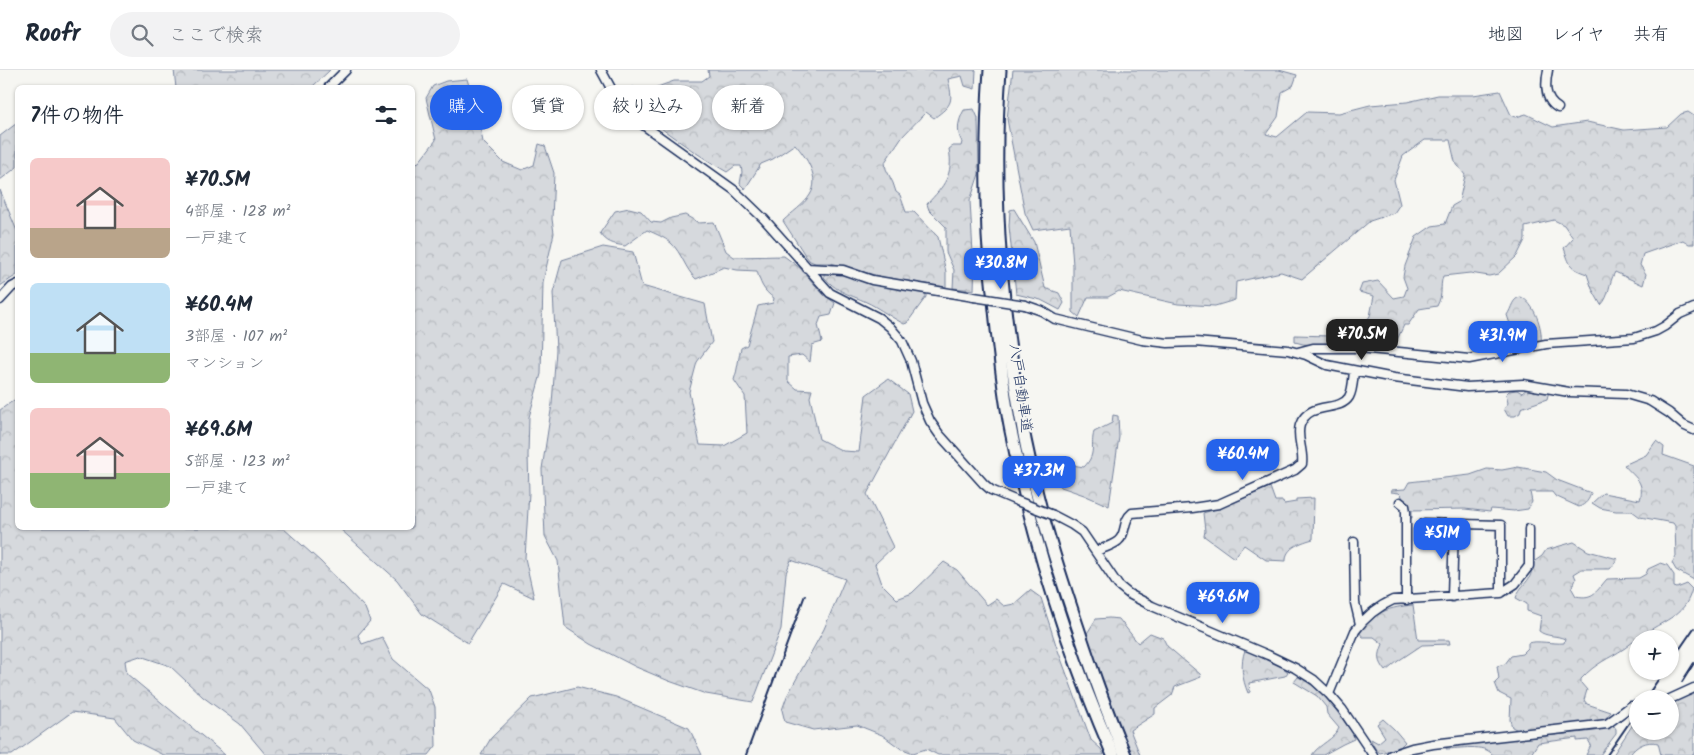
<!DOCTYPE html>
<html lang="ja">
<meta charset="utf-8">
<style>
:root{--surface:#fff;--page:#f2f2f3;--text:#1f2937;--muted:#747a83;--line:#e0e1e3;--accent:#2563eb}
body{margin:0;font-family:Kalam,"Klee One",sans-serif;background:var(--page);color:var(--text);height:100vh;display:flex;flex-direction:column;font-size:19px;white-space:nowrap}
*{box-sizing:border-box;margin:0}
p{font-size:16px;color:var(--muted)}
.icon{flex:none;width:28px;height:28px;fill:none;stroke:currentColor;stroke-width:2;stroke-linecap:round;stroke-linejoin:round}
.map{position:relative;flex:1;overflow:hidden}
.sheet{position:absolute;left:15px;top:15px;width:400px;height:445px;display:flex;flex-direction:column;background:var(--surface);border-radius:8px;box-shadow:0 1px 4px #0004}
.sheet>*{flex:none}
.hud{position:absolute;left:430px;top:15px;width:475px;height:45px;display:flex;gap:10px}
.fabs{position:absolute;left:1629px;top:560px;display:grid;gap:10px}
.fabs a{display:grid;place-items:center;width:50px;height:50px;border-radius:50%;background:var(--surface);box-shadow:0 1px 4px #0004;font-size:25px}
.price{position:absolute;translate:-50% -42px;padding:0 11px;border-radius:10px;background:var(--accent);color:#fff;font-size:16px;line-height:32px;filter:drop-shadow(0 1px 2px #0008)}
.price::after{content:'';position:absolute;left:50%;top:30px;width:15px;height:11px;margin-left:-8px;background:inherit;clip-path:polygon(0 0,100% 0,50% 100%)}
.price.active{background:#222;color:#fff}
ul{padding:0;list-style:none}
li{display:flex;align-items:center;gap:15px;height:125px;padding:0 15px}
li span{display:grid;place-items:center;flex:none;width:140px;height:100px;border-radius:8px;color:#555}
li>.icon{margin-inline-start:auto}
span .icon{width:60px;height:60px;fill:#fffc;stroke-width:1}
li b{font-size:21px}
h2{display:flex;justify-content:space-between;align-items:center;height:60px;padding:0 15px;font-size:21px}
.chip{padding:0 18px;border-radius:22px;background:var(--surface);box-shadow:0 1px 4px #0004;font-size:18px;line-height:45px}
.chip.active{background:var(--accent);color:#fff}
header{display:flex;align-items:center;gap:30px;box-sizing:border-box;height:70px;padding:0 25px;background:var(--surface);border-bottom:1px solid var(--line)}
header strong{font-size:24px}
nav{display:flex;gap:28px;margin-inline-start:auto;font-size:18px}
.search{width:350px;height:45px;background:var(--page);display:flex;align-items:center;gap:12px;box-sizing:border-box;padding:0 18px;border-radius:28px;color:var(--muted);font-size:19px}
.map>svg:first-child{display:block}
</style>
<header>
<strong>Roofr</strong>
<div class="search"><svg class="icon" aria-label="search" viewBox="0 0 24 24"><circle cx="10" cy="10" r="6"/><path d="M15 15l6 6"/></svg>ここで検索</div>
<nav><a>地図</a><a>レイヤ</a><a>共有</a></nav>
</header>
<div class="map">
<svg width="1694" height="685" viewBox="0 0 1694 685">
<defs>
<pattern id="forest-crowns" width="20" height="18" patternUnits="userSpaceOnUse" patternTransform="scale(1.25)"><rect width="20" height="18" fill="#d6d9dd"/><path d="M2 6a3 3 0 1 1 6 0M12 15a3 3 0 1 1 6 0" fill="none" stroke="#b7bbc0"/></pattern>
</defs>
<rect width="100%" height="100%" fill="#f6f6f2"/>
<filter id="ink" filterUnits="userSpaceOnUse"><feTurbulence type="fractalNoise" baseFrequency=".02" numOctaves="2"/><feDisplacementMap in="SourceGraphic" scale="10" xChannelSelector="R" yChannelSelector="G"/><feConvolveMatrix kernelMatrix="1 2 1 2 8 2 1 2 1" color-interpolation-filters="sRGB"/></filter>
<g filter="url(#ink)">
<path fill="url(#forest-crowns)" stroke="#78849e" d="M 174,0 L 330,0 L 312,17 L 176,18 Z
M 708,0 L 976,0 L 975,19 L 965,16 L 962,6 L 948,9 C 953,32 953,34 934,48 L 926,42 L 901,68 L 885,92 L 886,99 L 893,113 L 896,122 L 900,125 L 906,142 L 914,142 L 938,167 L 946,202 L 946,217 L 882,207 L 831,193 L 815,193 L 810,191 L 805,185 L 783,151 C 791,143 804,135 810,125 C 821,108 806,87 795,74 L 773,89 L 761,94 L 745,119 L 740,114 L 742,102 L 741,96 L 735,96 L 727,102 C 694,83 662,60 633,36 C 630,34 627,27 624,24 L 633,17 L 646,21 L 674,11 L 702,11 L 709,6 Z
M 1013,0 L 1279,0 L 1297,5 L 1293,16 L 1282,22 L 1278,47 L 1266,64 L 1277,67 L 1307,42 L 1339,43 L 1370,35 L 1407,32 L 1438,25 L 1473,25 L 1500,21 L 1511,45 L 1516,47 L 1526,44 L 1553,57 L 1587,52 L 1624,60 L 1667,57 L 1681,44 L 1688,42 L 1694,46 L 1694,174 L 1689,174 L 1683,170 L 1643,184 L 1640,195 L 1646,204 L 1643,215 L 1615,202 C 1608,214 1610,226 1601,235 L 1592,219 L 1587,204 C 1569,198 1570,195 1564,178 L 1573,168 L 1564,155 L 1554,150 L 1525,157 L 1525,170 L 1517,186 L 1498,204 L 1489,206 L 1470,203 L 1443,206 C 1439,219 1444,222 1437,236 L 1419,239 L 1408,255 L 1404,255 L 1397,270 L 1390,273 L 1354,271 L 1307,275 L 1295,272 L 1295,265 L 1330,266 L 1346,257 L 1362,257 L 1370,246 L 1374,226 L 1359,222 L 1362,214 L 1378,211 L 1394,228 L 1404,226 L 1407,218 L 1403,207 L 1405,196 L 1416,167 L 1432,156 L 1445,154 L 1452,136 L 1459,132 L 1465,105 L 1455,92 L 1450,70 L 1425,70 L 1403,86 L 1394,110 L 1400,134 L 1394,143 L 1370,151 L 1302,209 L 1281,202 L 1236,212 L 1235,230 L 1215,236 L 1178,234 L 1119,221 L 1108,227 L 1088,227 L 1079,247 L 1073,242 L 1073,195 L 1070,155 L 1033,160 L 1025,143 L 1007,49 Z
M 467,9 L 478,46 L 483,72 L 503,92 L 522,100 L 534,95 L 539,74 L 545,76 L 554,103 L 552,149 L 554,163 L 543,212 L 541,304 L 529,347 L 528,385 L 529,423 L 525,488 L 534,528 L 504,514 L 468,573 L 422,544 L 397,510 L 339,458 L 412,458 L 413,94 L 419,92 L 436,70 L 426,28 L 433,16 L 446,11 Z
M 974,39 L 978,48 L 979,104 L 970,131 L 973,183 L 975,190 L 974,220 L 953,218 L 954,200 L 946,182 L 946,157 L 929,140 L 927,134 C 944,116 954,105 949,79 L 953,76 L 961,76 L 962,72 C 956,61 958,51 964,40 Z
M 17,53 L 17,97 L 0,110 L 0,66 Z
M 0,120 L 17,161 L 17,205 L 0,216 Z
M 629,138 L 641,141 L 651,152 L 661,153 L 671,148 L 685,145 L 699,153 L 714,152 L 726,181 L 734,187 L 784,186 L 800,198 L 823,224 L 835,233 L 831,245 L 821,247 L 818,255 L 822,272 L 812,275 L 810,292 L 802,285 L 788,287 L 788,311 L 797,319 L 812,320 L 810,327 L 819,369 L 843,381 L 859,382 L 866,325 L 888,309 L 908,324 L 912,341 L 867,424 L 893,477 L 875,494 L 882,514 L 897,529 L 912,523 L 944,492 L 957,500 L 987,535 L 996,529 L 1004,536 L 1014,534 L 1030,520 L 1041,528 L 1056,575 L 1091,670 L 1101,679 L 1104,685 L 938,685 L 926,679 L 913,683 L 900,678 L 882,665 L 857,655 L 813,660 L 785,652 L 782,640 L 787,626 L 824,559 L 845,509 L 791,490 L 786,503 L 781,559 L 753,632 L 706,624 L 669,611 L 636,597 L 591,574 L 565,557 L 558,491 L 545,466 L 542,399 L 552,334 L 556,280 L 553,223 L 562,190 L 603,177 L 633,182 L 642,216 L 705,234 L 712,272 L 697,292 L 689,322 L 700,375 L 724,376 L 747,363 L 745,326 L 734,310 C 738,299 738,289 741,278 L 747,275 L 758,236 L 773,233 L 774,228 C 763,221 760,212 757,201 L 737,200 L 724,197 L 696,209 C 685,199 682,183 671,173 C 664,167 656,164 647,160 L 625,176 C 613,174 607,173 600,163 L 615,141 Z
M 1014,139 L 1034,172 L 1045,218 L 1059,223 L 1064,233 L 1060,240 L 1041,230 L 1016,224 L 1009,156 L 1010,140 Z
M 824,202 L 841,202 L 926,224 L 926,227 L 907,253 L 904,254 C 893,248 884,242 874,236 C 855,225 839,225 824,207 Z
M 1521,227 C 1534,233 1543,258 1541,272 L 1517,275 L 1507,245 C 1512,238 1512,228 1521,227 Z
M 1528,318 L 1549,321 L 1547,329 L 1521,338 L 1520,343 L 1515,346 L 1508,346 L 1504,339 L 1508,333 L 1506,324 L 1509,321 L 1517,320 L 1522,323 Z
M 17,328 L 18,458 L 283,458 L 321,492 L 365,538 L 370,551 L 358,565 L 362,574 L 382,567 L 393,589 L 429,620 L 435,637 L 436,676 L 429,685 L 266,685 L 240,654 L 203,627 L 170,596 L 140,586 L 125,591 L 127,604 L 225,685 L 163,685 L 133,670 L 115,648 L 72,642 L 12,685 L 0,685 L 0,340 Z
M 1113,345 L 1118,346 L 1119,367 L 1109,436 L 1084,425 L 1061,417 L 1056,408 L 1060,393 L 1084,397 C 1097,384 1090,376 1094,362 L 1112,353 Z
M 1656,371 L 1664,377 L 1663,385 L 1694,396 L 1694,510 L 1676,500 L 1672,493 L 1676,486 L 1675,456 L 1673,453 L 1640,447 L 1632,441 L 1616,441 L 1600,438 L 1592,433 L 1603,423 L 1640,430 C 1645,411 1635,408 1624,395 L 1646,385 Z
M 1518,397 L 1546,402 L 1557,410 L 1591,423 C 1589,430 1586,434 1579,437 L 1555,426 L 1552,422 L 1530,422 L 1532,432 L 1528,439 L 1514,441 L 1491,439 L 1490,442 L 1465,439 L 1412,440 L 1412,448 L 1409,448 L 1403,431 L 1402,426 L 1399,423 L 1391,422 L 1391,420 L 1405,419 L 1409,412 L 1470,405 L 1487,399 L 1502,400 Z
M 1270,417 L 1275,431 L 1283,431 L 1284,434 L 1296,432 L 1296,429 L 1314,428 L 1313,469 C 1303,472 1285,477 1286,491 L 1266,490 L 1244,475 L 1234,488 L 1204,466 L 1205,461 L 1203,443 L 1223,437 Z
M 1574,472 L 1588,481 L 1618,489 L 1610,499 L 1582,499 L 1574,504 L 1576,509 L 1572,519 L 1576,526 C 1594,530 1597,520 1607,509 L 1639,508 L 1646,504 L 1648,499 L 1661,493 L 1667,495 L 1674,505 L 1674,517 L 1677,518 L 1687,514 L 1692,519 C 1686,543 1670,548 1650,560 C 1641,565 1633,572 1625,578 C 1607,590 1597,592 1581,609 L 1581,613 L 1587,620 L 1584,630 L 1587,634 L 1611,642 L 1606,648 L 1590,655 L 1552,656 L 1520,661 L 1512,657 L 1510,650 L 1511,629 L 1499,623 L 1495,613 L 1499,609 L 1497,596 L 1505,594 L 1511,586 L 1522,584 L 1528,578 L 1528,573 C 1537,570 1553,574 1564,573 L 1565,569 C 1557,565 1546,567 1539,561 L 1541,546 L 1527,541 L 1527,534 L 1516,528 C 1521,512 1533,513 1532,493 L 1542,486 L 1546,480 Z
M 1413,535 L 1418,570 L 1449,570 L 1450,574 L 1422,575 L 1398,591 L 1386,601 C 1378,591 1378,586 1383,574 L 1374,567 L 1363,567 L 1359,562 C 1372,542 1391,537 1413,535 Z
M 1109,548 L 1119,549 L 1138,573 L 1150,563 L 1163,568 L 1167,576 L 1200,604 L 1201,607 L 1175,617 L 1172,625 L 1155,638 L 1155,644 L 1130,660 L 1140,685 L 1131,685 L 1094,591 L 1086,565 L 1096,549 Z
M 1245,580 L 1281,596 L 1288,602 L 1285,606 L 1249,613 L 1250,622 L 1248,623 C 1242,609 1240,594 1245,580 Z
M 1298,607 C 1323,618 1338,643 1353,664 L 1354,669 L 1343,674 L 1323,685 L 1312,685 C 1319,674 1335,669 1339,658 L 1327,644 L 1326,637 L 1317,626 L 1294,612 Z
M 577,617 L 616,627 L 689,658 L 702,685 L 481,685 L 491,668 L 532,628 Z
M 1694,620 L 1694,685 L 1661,685 L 1658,673 C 1647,670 1635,676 1630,685 L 1613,685 L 1637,648 L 1638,661 L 1670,661 L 1670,631 Z
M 1383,649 L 1394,659 L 1405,672 L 1399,678 L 1380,683 L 1376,680 L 1371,671 L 1371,669 L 1378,673 L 1385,667 L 1377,654 Z
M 1614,656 L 1616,659 L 1616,664 L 1600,685 L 1586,685 L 1591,675 L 1588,670 L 1577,671 L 1577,668 L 1538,673 L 1531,684 L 1532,685 L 1493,685 C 1484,673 1459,679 1446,679 L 1447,676 L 1595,661 Z"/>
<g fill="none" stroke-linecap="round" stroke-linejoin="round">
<defs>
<path id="minor" d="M 601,0 L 613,22 L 632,47 L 734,120 L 764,149 L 830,223 L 879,248 L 890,257 L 902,271 L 911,291 L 922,333 L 930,351 L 939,364 L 984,414 L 991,420 L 1017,431
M 1548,0 C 1545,14 1544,30 1558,38
M 328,18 L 346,0
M 807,198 L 843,200 L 872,210 L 974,227
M 0,230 L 12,217 L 18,214
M 1025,235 L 1042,241 L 1055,249 L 1142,270 L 1168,273 L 1195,272 L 1288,280 L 1306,285 L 1327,295 L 1394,308 L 1467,317 L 1523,314 L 1569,322 L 1626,324 L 1650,331 L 1669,343 L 1683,355 L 1694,360
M 1298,282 L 1313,278 L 1359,278 L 1469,289 L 1546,274 L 1634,268 L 1656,261 L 1665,256 L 1680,244 L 1694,238
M 1400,432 L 1405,436 L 1406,442 L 1406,530
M 1053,445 L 1072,455 L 1082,462 L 1118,515 L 1129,524 L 1152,536 L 1268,585 L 1295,598 L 1314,610 L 1329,624 L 1342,639 L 1373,685
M 1424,453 L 1501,455 L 1501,523
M 1354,472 L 1355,533 L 1360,554
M 1096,481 C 1103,478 1112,476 1118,471 C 1127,464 1122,451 1132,443 L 1192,438 L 1219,434 L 1295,400 L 1302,394 C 1304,381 1296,367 1300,355 C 1309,330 1339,343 1349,327 C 1353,320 1353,309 1354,301
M 1452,527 L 1454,454
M 1329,624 L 1355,561 C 1365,547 1377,537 1393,530 L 1501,523 L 1515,514 L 1529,496 L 1529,459
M 1670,629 L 1694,618
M 1391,685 L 1412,678 L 1433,674 L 1607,654 L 1631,636 L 1638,636"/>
<path id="highway" d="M 990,0 C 986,55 986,111 988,166 C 990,198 994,229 997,260 C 1001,294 1004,328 1011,361 C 1033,473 1068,581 1113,685
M 1000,0 C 990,137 1004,283 1035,416 C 1045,459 1059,501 1073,543 C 1089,591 1105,639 1125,685"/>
</defs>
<use href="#minor" stroke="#1b2f5e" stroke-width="11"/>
<use href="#highway" stroke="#1b2f5e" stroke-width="15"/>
<use href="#minor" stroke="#f6f6f2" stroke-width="8"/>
<use href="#highway" stroke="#f6f6f2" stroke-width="11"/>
<path stroke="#1b2f5e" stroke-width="2" d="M 1670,593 L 1694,558
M 1682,612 L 1694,593
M 1645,629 L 1664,601
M 746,685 L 805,525
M 1607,685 L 1638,640"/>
<defs>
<path id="minor-bridge" d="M 974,227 L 1025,235
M 1017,431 L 1053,445"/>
</defs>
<use href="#minor-bridge" stroke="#1b2f5e" stroke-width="11" stroke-linecap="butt"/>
<use href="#minor-bridge" stroke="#f6f6f2" stroke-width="8"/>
</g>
</g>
<g text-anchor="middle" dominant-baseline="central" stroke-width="4.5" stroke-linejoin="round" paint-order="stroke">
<g font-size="15" fill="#1b2f5e" stroke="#f6f6f2">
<text transform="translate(1020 318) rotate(82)">八戸自動車道</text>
</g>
</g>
</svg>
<div class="fabs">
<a>+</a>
<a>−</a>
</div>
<b class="price" style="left:1001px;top:220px">¥30.8M</b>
<b class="price active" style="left:1362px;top:291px">¥70.5M</b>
<b class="price" style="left:1503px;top:293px">¥31.9M</b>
<b class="price" style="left:1243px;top:411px">¥60.4M</b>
<b class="price" style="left:1039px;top:428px">¥37.3M</b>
<b class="price" style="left:1442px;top:490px">¥51M</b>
<b class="price" style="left:1223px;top:554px">¥69.6M</b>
<div class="hud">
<a class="chip active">購入</a>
<a class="chip">賃貸</a>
<a class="chip">絞り込み</a>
<a class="chip">新着</a>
</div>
<section class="sheet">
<h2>7件の物件<svg class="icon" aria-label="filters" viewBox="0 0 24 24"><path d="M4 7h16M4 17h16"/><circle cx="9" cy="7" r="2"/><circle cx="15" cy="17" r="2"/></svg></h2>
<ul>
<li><span style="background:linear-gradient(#f6c9c9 70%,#b9a48a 0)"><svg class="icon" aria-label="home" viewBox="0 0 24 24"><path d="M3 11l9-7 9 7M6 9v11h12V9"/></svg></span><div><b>¥70.5M</b><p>4部屋 · 128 m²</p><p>一戸建て</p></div></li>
<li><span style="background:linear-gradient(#bfe0f5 70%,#8fb573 0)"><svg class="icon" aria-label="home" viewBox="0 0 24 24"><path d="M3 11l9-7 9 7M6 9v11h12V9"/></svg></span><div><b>¥60.4M</b><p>3部屋 · 107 m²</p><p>マンション</p></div></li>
<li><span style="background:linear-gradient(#f6c9c9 65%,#8fb573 0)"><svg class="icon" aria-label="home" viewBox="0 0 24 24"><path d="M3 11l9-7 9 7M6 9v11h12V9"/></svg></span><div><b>¥69.6M</b><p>5部屋 · 123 m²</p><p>一戸建て</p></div></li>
</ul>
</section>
</div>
